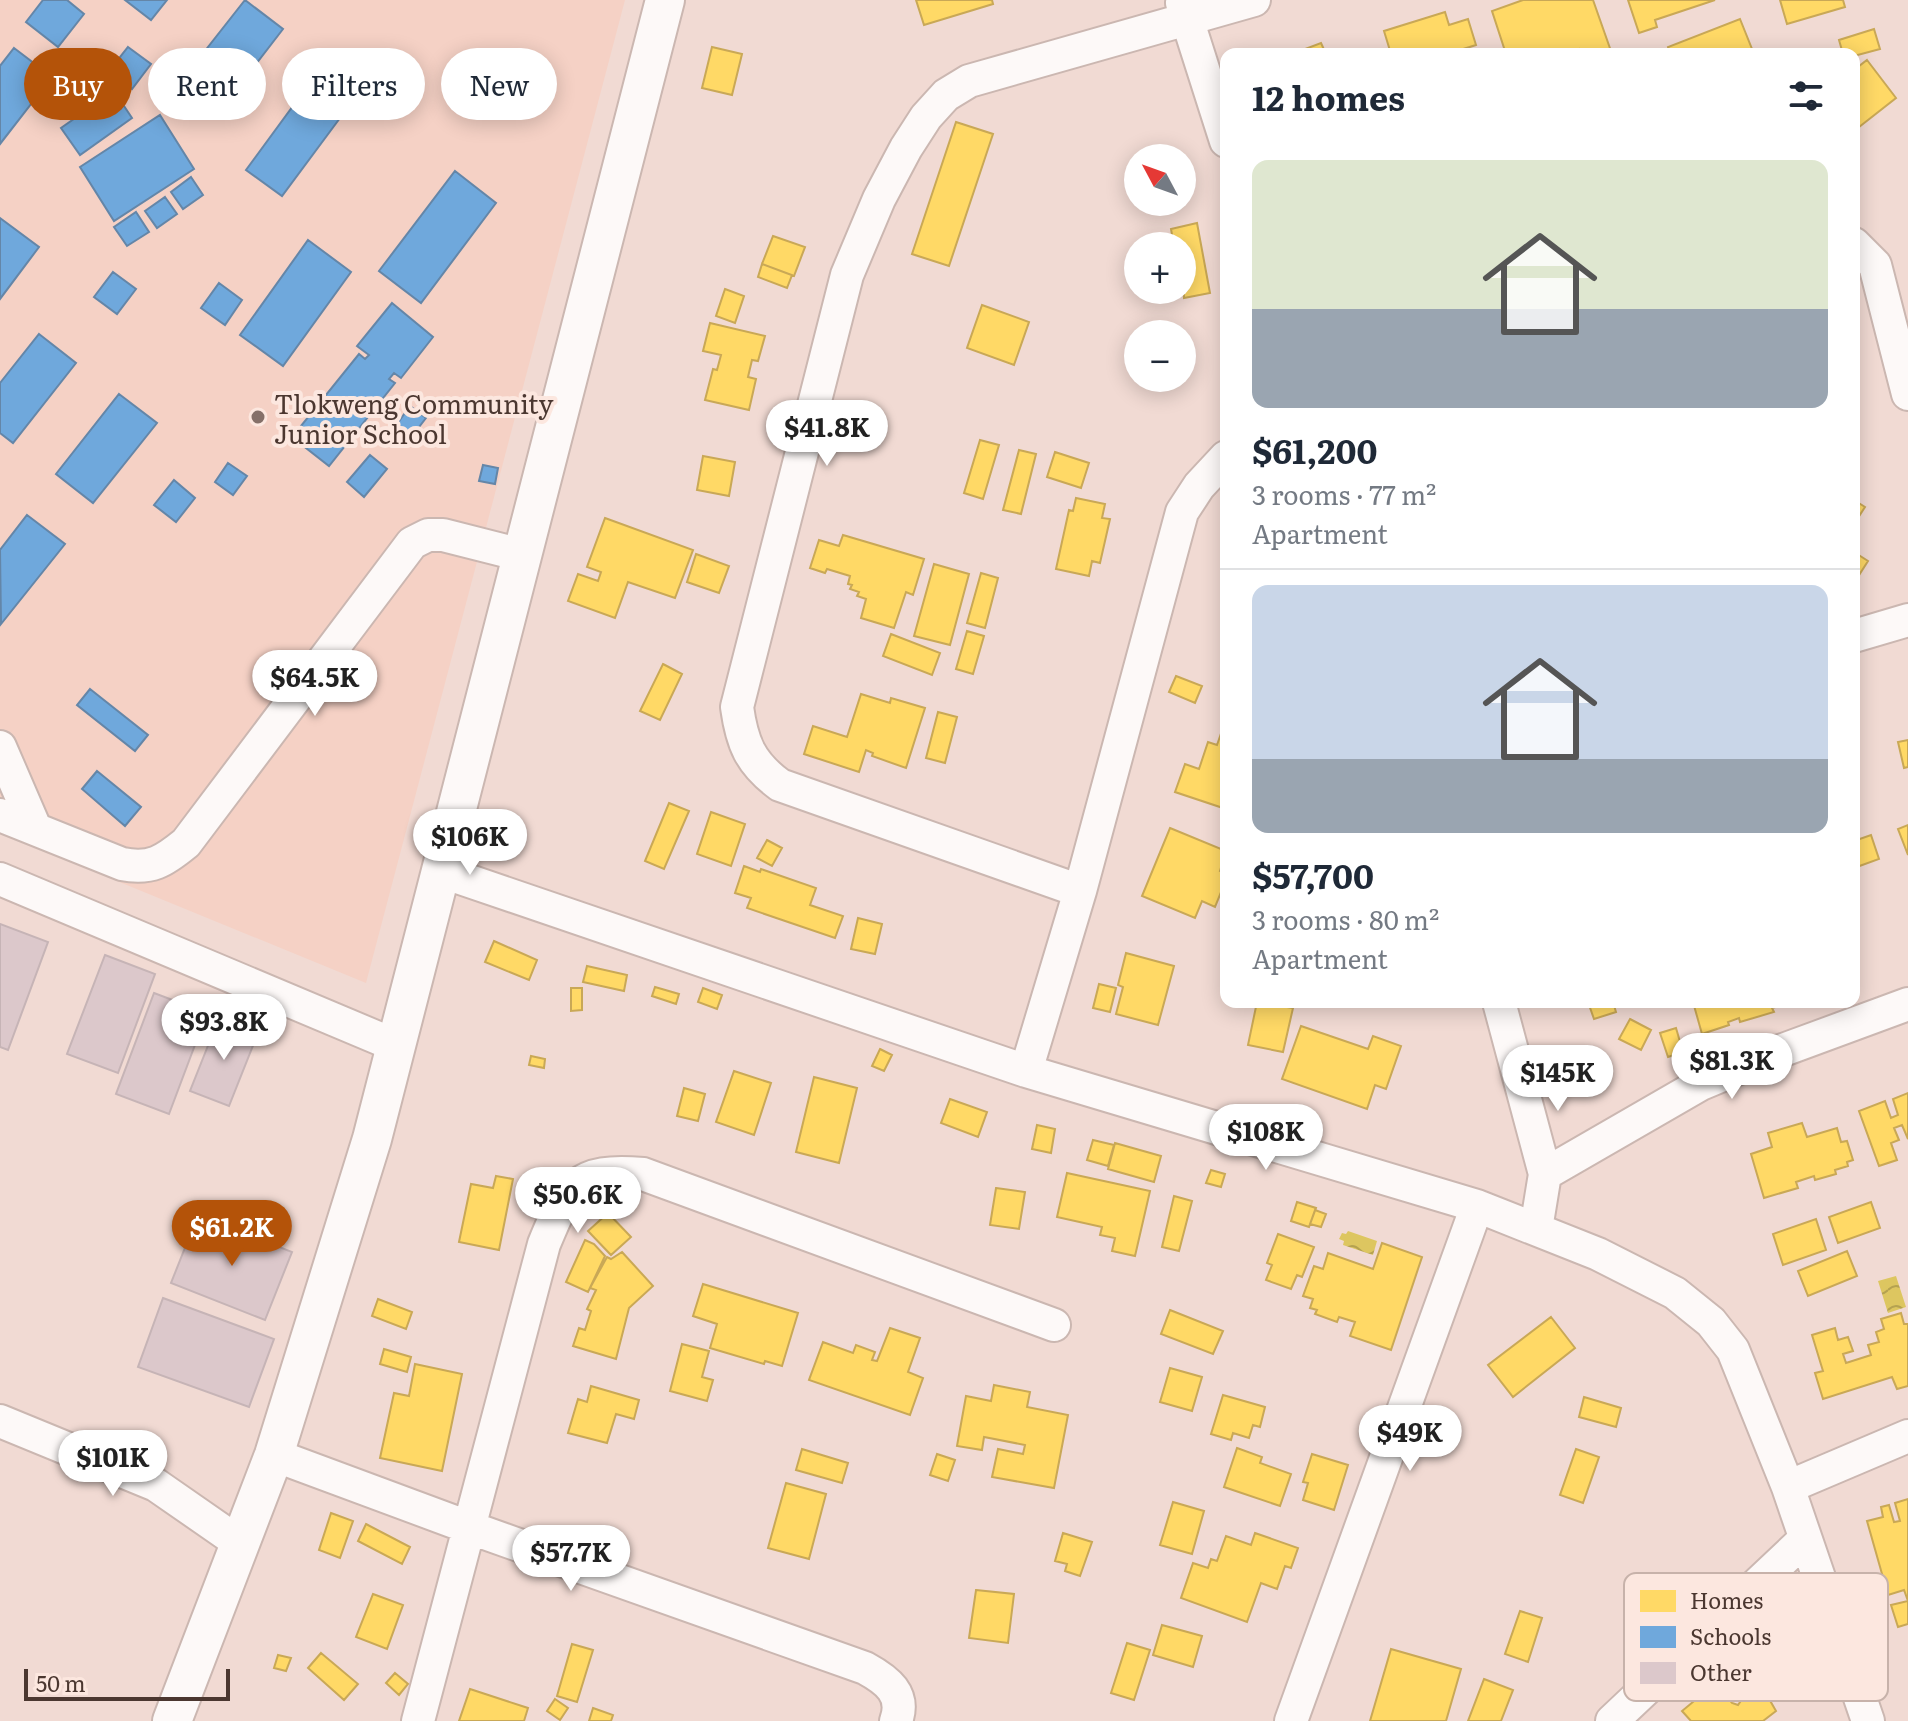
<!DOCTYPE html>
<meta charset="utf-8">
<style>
:root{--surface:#fff;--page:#f6f6f7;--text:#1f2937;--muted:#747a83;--line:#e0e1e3;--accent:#b45309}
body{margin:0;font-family:Literata,serif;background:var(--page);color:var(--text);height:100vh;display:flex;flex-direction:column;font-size:30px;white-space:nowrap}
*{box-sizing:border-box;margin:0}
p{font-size:26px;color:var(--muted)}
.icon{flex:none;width:44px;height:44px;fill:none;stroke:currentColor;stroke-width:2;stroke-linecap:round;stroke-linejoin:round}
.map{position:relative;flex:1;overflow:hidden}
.drawer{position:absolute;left:1220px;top:48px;width:640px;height:960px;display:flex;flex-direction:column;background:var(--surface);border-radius:16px;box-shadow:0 4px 20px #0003}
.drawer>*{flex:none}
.banner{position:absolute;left:24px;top:48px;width:760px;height:72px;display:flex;gap:16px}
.needle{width:52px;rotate:311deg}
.tools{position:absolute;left:1124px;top:144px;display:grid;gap:16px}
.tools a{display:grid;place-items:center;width:72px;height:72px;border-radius:50%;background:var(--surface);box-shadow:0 4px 20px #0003;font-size:40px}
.scale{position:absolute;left:24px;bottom:20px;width:206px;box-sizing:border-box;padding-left:8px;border:4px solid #4b3730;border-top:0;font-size:22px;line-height:28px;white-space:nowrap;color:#4b3730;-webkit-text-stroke:6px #fce7df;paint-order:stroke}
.price{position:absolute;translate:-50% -68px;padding:0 18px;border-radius:28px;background:#fff;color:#222;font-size:26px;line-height:52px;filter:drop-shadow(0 2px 4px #0008)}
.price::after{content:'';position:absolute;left:50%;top:48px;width:24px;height:18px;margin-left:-12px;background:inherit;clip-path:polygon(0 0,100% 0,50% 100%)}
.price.active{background:var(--accent);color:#fff}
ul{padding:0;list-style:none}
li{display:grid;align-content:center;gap:16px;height:424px;padding:0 32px}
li+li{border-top:2px solid var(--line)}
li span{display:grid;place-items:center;height:248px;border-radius:16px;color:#555}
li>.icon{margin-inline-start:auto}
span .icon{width:144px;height:144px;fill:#fffc;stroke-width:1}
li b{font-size:34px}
h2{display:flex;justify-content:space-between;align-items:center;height:96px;padding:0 32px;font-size:34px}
.pill{padding:0 28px;border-radius:36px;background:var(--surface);box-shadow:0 4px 20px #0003;font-size:28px;line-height:72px}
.pill.active{background:var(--accent);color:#fff}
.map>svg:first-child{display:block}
</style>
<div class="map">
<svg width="1908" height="1721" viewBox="0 0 1908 1721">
<defs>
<pattern id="water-waves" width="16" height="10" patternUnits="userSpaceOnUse" patternTransform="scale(2)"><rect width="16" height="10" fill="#ddc660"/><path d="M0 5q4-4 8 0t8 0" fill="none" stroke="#b5a250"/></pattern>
</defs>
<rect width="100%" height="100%" fill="#f1dad3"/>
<path fill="#f5d1c5" d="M 0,0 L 625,0 L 366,983 L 0,833 Z"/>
<path fill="url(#water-waves)" d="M 1348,1231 L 1377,1241 L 1373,1255 L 1343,1245 L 1344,1241 L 1339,1239 L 1342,1233 L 1346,1234 Z
M 1896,1276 L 1906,1307 L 1888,1313 L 1878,1281 Z"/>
<path fill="#ffd966" stroke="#c9a856" stroke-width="2" d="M 916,0 L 992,0 L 993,4 L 924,25 Z
M 1523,0 L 1593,0 L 1612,54 L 1581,54 L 1579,49 L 1563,54 L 1506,54 L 1492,11 Z
M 1628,0 L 1715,0 L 1655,20 L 1657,27 L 1639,33 Z
M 1780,0 L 1843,0 L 1845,7 L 1787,24 Z
M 1445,12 L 1449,25 L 1468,19 L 1476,45 L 1457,51 L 1458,54 L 1391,54 L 1384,31 Z
M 1740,19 L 1752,49 L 1740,54 L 1670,54 L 1668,47 Z
M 1874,29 L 1880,49 L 1854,56 L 1854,54 L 1843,54 L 1839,40 Z
M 1321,43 L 1326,54 L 1292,54 Z
M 712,47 L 742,54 L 732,95 L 702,88 Z
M 1867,60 L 1896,98 L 1854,131 L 1854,70 Z
M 956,122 L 993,134 L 949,266 L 912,254 Z
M 1197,223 L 1210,293 L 1184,298 L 1182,246 L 1174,246 L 1171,229 Z
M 773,236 L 805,247 L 794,276 L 762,264 Z
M 762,264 L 792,275 L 787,288 L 758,277 Z
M 725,289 L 744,296 L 735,323 L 716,316 Z
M 982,305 L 1029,322 L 1014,365 L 967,348 Z
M 710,323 L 765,336 L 758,361 L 752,360 L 748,377 L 756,379 L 749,410 L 705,400 L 713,369 L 717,370 L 721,355 L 703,351 Z
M 980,440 L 999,445 L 983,499 L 964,493 Z
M 1019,450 L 1036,454 L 1021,514 L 1003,510 Z
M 1055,452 L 1089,463 L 1081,488 L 1047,477 Z
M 703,456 L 735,462 L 729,496 L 697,490 Z
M 1076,498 L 1105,504 L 1102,518 L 1110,519 L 1100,563 L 1092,561 L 1089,576 L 1056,569 L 1069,510 L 1073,511 Z
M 1854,500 L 1865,507 L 1854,524 Z
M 605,518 L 693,550 L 675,598 L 628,582 L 615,618 L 568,601 L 578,574 L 598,581 L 601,572 L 587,567 Z
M 843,535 L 924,559 L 913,595 L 906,592 L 894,628 L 861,618 L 866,599 L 857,596 L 859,592 L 850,589 L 852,585 L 848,584 L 850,576 L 827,569 L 825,573 L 810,568 L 819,540 L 839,546 Z
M 1854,552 L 1868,561 L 1854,583 Z
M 696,554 L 729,566 L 719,593 L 687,582 Z
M 934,564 L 969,574 L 950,645 L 914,636 Z
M 981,573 L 998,578 L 985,628 L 967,623 Z
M 967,631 L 984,636 L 973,674 L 956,669 Z
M 891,634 L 940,653 L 932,675 L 883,656 Z
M 663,664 L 682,674 L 660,720 L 640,711 Z
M 1176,676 L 1202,686 L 1195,703 L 1169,692 Z
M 861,694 L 890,703 L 891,698 L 925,708 L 906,768 L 872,756 L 873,753 L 866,750 L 859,772 L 804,754 L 813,726 L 847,737 Z
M 938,712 L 957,717 L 945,763 L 926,758 Z
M 1226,719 L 1226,809 L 1175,792 L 1185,764 L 1199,769 L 1208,742 L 1217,745 Z
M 1908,740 L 1908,767 L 1904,768 L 1898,742 Z
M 669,803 L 689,811 L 664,869 L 645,861 Z
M 711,812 L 745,824 L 731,866 L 697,854 Z
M 1908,825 L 1908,855 L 1898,829 Z
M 1170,828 L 1226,851 L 1220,871 L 1226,874 L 1226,880 L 1215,907 L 1202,901 L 1195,918 L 1142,896 Z
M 1871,835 L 1879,859 L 1854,868 L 1854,841 Z
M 767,840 L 782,848 L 772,866 L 757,858 Z
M 744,866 L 760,872 L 761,869 L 816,888 L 810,905 L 843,916 L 835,938 L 747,908 L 751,898 L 735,893 Z
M 858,918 L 882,924 L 875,954 L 851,949 Z
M 494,941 L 537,960 L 529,980 L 485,962 Z
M 1126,953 L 1174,966 L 1158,1025 L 1116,1014 L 1123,987 L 1118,985 Z
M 587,966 L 627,975 L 624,991 L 583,982 Z
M 1099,984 L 1116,988 L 1110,1012 L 1093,1008 Z
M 655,987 L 679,994 L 676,1004 L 652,996 Z
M 571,988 L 582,988 L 582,1010 L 571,1011 Z
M 703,988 L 722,995 L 717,1009 L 698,1002 Z
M 1257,1002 L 1293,1008 L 1283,1052 L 1248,1045 Z
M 1588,1002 L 1613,1002 L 1616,1012 L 1594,1019 Z
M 1693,1002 L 1793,1002 L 1772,1008 L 1774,1012 L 1740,1022 L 1739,1018 L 1728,1022 L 1729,1025 L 1702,1034 Z
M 1630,1019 L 1651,1030 L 1641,1050 L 1619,1039 Z
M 1301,1026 L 1368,1049 L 1373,1036 L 1401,1046 L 1386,1089 L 1375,1085 L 1367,1109 L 1282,1079 Z
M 1676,1028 L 1683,1052 L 1668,1057 L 1660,1033 Z
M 880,1049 L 892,1055 L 884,1071 L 872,1066 Z
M 531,1056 L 545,1059 L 544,1068 L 529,1065 Z
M 734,1071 L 771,1083 L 754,1135 L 716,1122 Z
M 814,1077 L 857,1088 L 839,1163 L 796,1152 Z
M 684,1088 L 705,1094 L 698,1121 L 677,1116 Z
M 1908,1093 L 1908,1139 L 1902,1125 L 1894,1128 L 1899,1140 L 1891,1143 L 1897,1160 L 1879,1166 L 1859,1111 L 1885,1101 L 1891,1118 L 1898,1115 L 1893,1099 Z
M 950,1099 L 987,1112 L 978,1137 L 941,1123 Z
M 1802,1123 L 1807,1137 L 1837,1128 L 1841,1142 L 1847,1141 L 1853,1160 L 1847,1162 L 1848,1166 L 1835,1170 L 1836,1174 L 1815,1180 L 1814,1176 L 1796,1182 L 1798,1188 L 1764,1198 L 1751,1154 L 1772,1147 L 1768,1133 Z
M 1037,1125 L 1055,1129 L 1051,1153 L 1032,1149 Z
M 1093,1140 L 1114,1145 L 1108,1166 L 1087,1160 Z
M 1115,1143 L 1161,1156 L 1154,1182 L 1108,1169 Z
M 1211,1170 L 1225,1174 L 1221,1187 L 1206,1183 Z
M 1067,1173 L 1150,1191 L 1135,1256 L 1112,1251 L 1115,1238 L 1100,1235 L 1102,1227 L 1057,1217 Z
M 496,1176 L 513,1179 L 499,1250 L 459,1242 L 471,1184 L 493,1188 Z
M 996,1188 L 1025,1192 L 1019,1229 L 990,1225 Z
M 1174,1196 L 1192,1201 L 1179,1251 L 1162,1247 Z
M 1297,1202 L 1316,1208 L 1309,1227 L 1291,1221 Z
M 1871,1202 L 1880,1228 L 1838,1243 L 1829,1217 Z
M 1315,1210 L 1326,1214 L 1321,1227 L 1310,1224 Z
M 608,1213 L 631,1237 L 611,1255 L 588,1231 Z
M 1816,1219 L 1826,1250 L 1783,1265 L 1773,1234 Z
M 1278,1234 L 1314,1247 L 1302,1277 L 1297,1275 L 1291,1289 L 1266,1280 L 1272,1265 L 1267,1263 Z
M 585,1240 L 594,1244 L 605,1256 L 588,1292 L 566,1282 Z
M 1382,1243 L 1422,1257 L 1391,1350 L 1350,1336 L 1355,1322 L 1339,1317 L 1337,1322 L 1315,1314 L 1317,1310 L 1310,1308 L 1313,1299 L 1303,1296 L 1314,1266 L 1323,1269 L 1328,1253 L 1373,1269 Z
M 1847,1251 L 1857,1276 L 1808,1296 L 1798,1271 Z
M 622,1252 L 653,1286 L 629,1308 L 616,1359 L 573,1346 L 579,1328 L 585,1330 L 591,1311 L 587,1309 L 596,1290 L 590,1288 L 607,1257 L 611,1259 Z
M 703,1284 L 798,1313 L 782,1366 L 765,1361 L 764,1364 L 710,1348 L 717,1324 L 693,1316 Z
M 378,1299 L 412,1312 L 406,1329 L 372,1316 Z
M 1170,1310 L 1223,1331 L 1213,1354 L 1161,1334 Z
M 1901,1313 L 1904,1324 L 1908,1324 L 1908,1386 L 1897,1389 L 1892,1377 L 1823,1399 L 1815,1373 L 1823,1371 L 1812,1335 L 1835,1328 L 1838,1340 L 1848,1337 L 1853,1351 L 1843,1354 L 1846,1363 L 1871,1355 L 1868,1345 L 1879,1342 L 1876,1332 L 1884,1329 L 1881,1319 Z
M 1551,1317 L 1575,1348 L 1513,1397 L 1488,1365 Z
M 890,1328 L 920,1338 L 908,1372 L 923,1378 L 910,1415 L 809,1380 L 823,1342 L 853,1353 L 856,1345 L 875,1352 L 872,1360 L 877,1361 Z
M 682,1344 L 709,1351 L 702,1377 L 713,1380 L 707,1401 L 670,1391 Z
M 384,1349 L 411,1357 L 407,1372 L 380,1364 Z
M 415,1364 L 462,1374 L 442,1471 L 380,1458 L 394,1393 L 409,1396 Z
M 1170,1368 L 1202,1377 L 1192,1411 L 1160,1402 Z
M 994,1385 L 1030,1392 L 1027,1407 L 1068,1415 L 1054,1488 L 992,1477 L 998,1449 L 1023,1454 L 1025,1445 L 984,1437 L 982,1450 L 957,1446 L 966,1396 L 991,1401 Z
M 591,1386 L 639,1400 L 634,1419 L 616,1414 L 607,1443 L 568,1433 L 578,1399 L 587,1402 Z
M 1223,1395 L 1265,1407 L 1260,1427 L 1253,1425 L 1249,1438 L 1233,1433 L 1231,1440 L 1211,1434 Z
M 1584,1397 L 1621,1408 L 1616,1427 L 1579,1417 Z
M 1237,1448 L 1262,1457 L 1260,1463 L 1291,1474 L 1280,1506 L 1224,1487 Z
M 802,1449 L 848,1463 L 842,1483 L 796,1470 Z
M 1576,1449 L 1599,1457 L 1583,1503 L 1560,1495 Z
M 937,1454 L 955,1460 L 948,1481 L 930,1475 Z
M 1312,1454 L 1348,1465 L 1334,1510 L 1303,1500 L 1308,1483 L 1303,1482 Z
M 786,1483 L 826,1494 L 809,1559 L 768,1548 Z
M 1908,1499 L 1908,1624 L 1898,1627 L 1891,1605 L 1908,1601 L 1904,1590 L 1888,1595 L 1867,1521 L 1883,1517 L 1881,1507 L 1889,1505 L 1894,1522 L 1900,1521 L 1895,1503 Z
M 1173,1502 L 1204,1511 L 1192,1554 L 1160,1545 Z
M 331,1513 L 353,1521 L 340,1558 L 319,1550 Z
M 366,1524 L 410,1547 L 402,1564 L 358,1541 Z
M 1063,1533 L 1092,1542 L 1080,1576 L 1065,1571 L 1067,1564 L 1055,1561 Z
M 1255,1533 L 1298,1548 L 1291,1568 L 1285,1566 L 1277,1589 L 1261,1583 L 1247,1622 L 1181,1598 L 1193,1563 L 1208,1568 L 1211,1559 L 1217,1561 L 1226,1536 L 1251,1545 Z
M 976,1590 L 1014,1594 L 1008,1643 L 969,1638 Z
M 373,1594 L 403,1605 L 387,1649 L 356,1637 Z
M 1520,1611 L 1542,1618 L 1528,1662 L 1505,1654 Z
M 1162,1625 L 1202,1636 L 1193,1667 L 1153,1655 Z
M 1127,1643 L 1150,1650 L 1134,1700 L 1111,1693 Z
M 572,1644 L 593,1650 L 577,1702 L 557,1696 Z
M 1391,1649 L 1461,1669 L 1446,1721 L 1370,1721 Z
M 321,1653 L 358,1684 L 344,1700 L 308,1668 Z
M 278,1655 L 291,1658 L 286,1671 L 274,1668 Z
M 395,1673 L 408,1684 L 399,1695 L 386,1683 Z
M 1484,1679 L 1513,1690 L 1501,1721 L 1468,1721 Z
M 1716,1683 L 1732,1703 L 1738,1705 L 1745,1695 L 1761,1693 L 1768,1697 L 1776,1711 L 1763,1721 L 1691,1721 L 1682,1711 Z
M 470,1689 L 528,1708 L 524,1721 L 459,1721 Z
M 555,1699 L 568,1708 L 560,1720 L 547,1711 Z
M 593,1708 L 613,1715 L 611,1721 L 589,1721 Z"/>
<path fill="#6fa8dc" stroke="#6486a8" stroke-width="2" d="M 43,0 L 67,0 L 84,14 L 58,47 L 26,22 Z
M 125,0 L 167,0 L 151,20 Z
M 245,0 L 283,29 L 236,90 L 197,61 Z
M 128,47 L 151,64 L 132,89 L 109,71 Z
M 14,48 L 52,77 L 0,144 L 0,66 Z
M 114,91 L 132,118 L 80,155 L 61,128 Z
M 304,91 L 340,118 L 282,196 L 246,170 Z
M 160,115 L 194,169 L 114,221 L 80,167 Z
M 455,171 L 496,203 L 421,303 L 379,271 Z
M 191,177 L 203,195 L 183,209 L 171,192 Z
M 165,197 L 177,214 L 157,228 L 145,211 Z
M 136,212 L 149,232 L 127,246 L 114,227 Z
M 0,218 L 39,247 L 0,299 Z
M 308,240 L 351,272 L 283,366 L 240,335 Z
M 113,272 L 136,289 L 117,314 L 94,297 Z
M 219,283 L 242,300 L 225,325 L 201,308 Z
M 392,303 L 433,337 L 401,378 L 394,373 L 389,379 L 395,383 L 329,466 L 292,437 L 359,354 L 365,359 L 369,355 L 357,346 Z
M 39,334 L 76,363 L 13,443 L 0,433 L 0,383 Z
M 119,394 L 157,423 L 93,503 L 56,474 Z
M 410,406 L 426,418 L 412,436 L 397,424 Z
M 370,455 L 387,469 L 364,497 L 347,482 Z
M 228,463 L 247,476 L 233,495 L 215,482 Z
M 483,465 L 498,468 L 495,484 L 479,481 Z
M 174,480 L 195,498 L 176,522 L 154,505 Z
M 27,515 L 65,544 L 1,624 L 0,550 Z
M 90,689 L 148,735 L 135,751 L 77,705 Z
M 97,771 L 141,807 L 125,826 L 82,789 Z"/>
<path fill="#dcc8cb" stroke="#c6b4b6" stroke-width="2" d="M 0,924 L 48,942 L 8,1050 L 0,1047 Z
M 105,955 L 155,974 L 118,1073 L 67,1054 Z
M 154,993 L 207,1013 L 169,1114 L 116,1094 Z
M 219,1018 L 258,1033 L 229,1106 L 190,1091 Z
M 198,1215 L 292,1252 L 265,1320 L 171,1283 Z
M 163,1298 L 274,1339 L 249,1407 L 138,1367 Z"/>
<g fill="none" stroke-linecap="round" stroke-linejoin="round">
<defs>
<path id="minor" d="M 1182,3 L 1226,141
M 1854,244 L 1875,265 L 1908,394
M 1854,636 L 1908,620
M 0,747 L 35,828
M 0,815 L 122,864 C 151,870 164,861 186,843 L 412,543 L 428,535 L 443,535 L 522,555
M 440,871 L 1026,1071 L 1477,1206 L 1598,1254 L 1675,1293 L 1711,1322 L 1733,1350 L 1788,1487 L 1868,1721
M 0,879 L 397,1046
M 1080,891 L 780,785 C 750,763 742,743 737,707 L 847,275 L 879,199 L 906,148 L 926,117 L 946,95 L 969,81 L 1254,0
M 1499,1002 L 1545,1174 L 1536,1229
M 1026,1071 L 1080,891 L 1182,512 L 1199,486 L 1226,457
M 1545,1174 L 1701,1084 L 1775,1053 L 1908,1004
M 0,1421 L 156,1485 L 241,1544
M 274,1455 L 468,1527 L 865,1668 C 887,1680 906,1694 896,1721
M 1788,1487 L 1908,1436
M 418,1721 L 544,1244 C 568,1186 576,1168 643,1174 L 1054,1325
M 1291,1721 L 1477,1206
M 1612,1721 L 1804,1540"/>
<path id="tertiary" d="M 172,1721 L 274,1455 L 372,1139 L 665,0"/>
</defs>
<use href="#minor" stroke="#cbb7b1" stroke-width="36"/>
<use href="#tertiary" stroke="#cbb7b1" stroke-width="42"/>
<use href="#minor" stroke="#fdf9f8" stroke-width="32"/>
<use href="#tertiary" stroke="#fdf9f8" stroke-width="38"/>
</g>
<circle fill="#857069" stroke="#fce7df" stroke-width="3" cx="258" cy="417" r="8"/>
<g text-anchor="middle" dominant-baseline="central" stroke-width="8" stroke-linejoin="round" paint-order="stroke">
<g font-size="26" fill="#4b3730" stroke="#fce7df" text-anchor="start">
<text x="274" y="402">Tlokweng Community<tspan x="274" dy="30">Junior School</tspan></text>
</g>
</g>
<rect x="1624" y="1573" width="264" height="128" rx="12" fill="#fce7df" stroke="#c7b2aa" stroke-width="2"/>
<rect x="1640" y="1590" width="36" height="22" fill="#ffd966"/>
<rect x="1640" y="1626" width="36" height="22" fill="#6fa8dc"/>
<rect x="1640" y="1662" width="36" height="22" fill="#dcc8cb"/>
<g font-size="22" fill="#4b3730">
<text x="1690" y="1609">Homes</text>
<text x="1690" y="1645">Schools</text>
<text x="1690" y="1681">Other</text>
</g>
</svg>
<div class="tools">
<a><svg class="needle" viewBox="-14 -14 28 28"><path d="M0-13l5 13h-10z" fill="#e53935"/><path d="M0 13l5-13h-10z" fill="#747a83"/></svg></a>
<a>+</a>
<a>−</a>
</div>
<div class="scale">50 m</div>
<b class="price" style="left:827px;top:468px">$41.8K</b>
<b class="price" style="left:315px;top:718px">$64.5K</b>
<b class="price" style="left:470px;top:877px">$106K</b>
<b class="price" style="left:224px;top:1062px">$93.8K</b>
<b class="price" style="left:1732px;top:1101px">$81.3K</b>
<b class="price" style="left:1558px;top:1113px">$145K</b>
<b class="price" style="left:1266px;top:1172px">$108K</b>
<b class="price" style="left:578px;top:1235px">$50.6K</b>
<b class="price active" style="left:232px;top:1268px">$61.2K</b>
<b class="price" style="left:1410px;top:1473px">$49K</b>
<b class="price" style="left:113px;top:1498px">$101K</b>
<b class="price" style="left:571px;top:1593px">$57.7K</b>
<div class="banner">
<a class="pill active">Buy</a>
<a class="pill">Rent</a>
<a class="pill">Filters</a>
<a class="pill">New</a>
</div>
<section class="drawer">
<h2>12 homes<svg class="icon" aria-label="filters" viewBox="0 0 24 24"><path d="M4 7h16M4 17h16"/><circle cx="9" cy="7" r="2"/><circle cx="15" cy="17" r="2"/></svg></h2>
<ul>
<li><span style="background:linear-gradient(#dfe7d0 60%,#9aa5b1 0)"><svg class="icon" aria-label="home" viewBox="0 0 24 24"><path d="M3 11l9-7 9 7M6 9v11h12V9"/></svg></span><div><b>$61,200</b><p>3 rooms · 77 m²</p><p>Apartment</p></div></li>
<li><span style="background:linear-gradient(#c9d6e8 70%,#9aa5b1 0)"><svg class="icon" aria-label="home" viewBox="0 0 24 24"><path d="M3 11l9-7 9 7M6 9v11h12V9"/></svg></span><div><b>$57,700</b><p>3 rooms · 80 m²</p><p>Apartment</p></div></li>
</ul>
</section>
</div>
